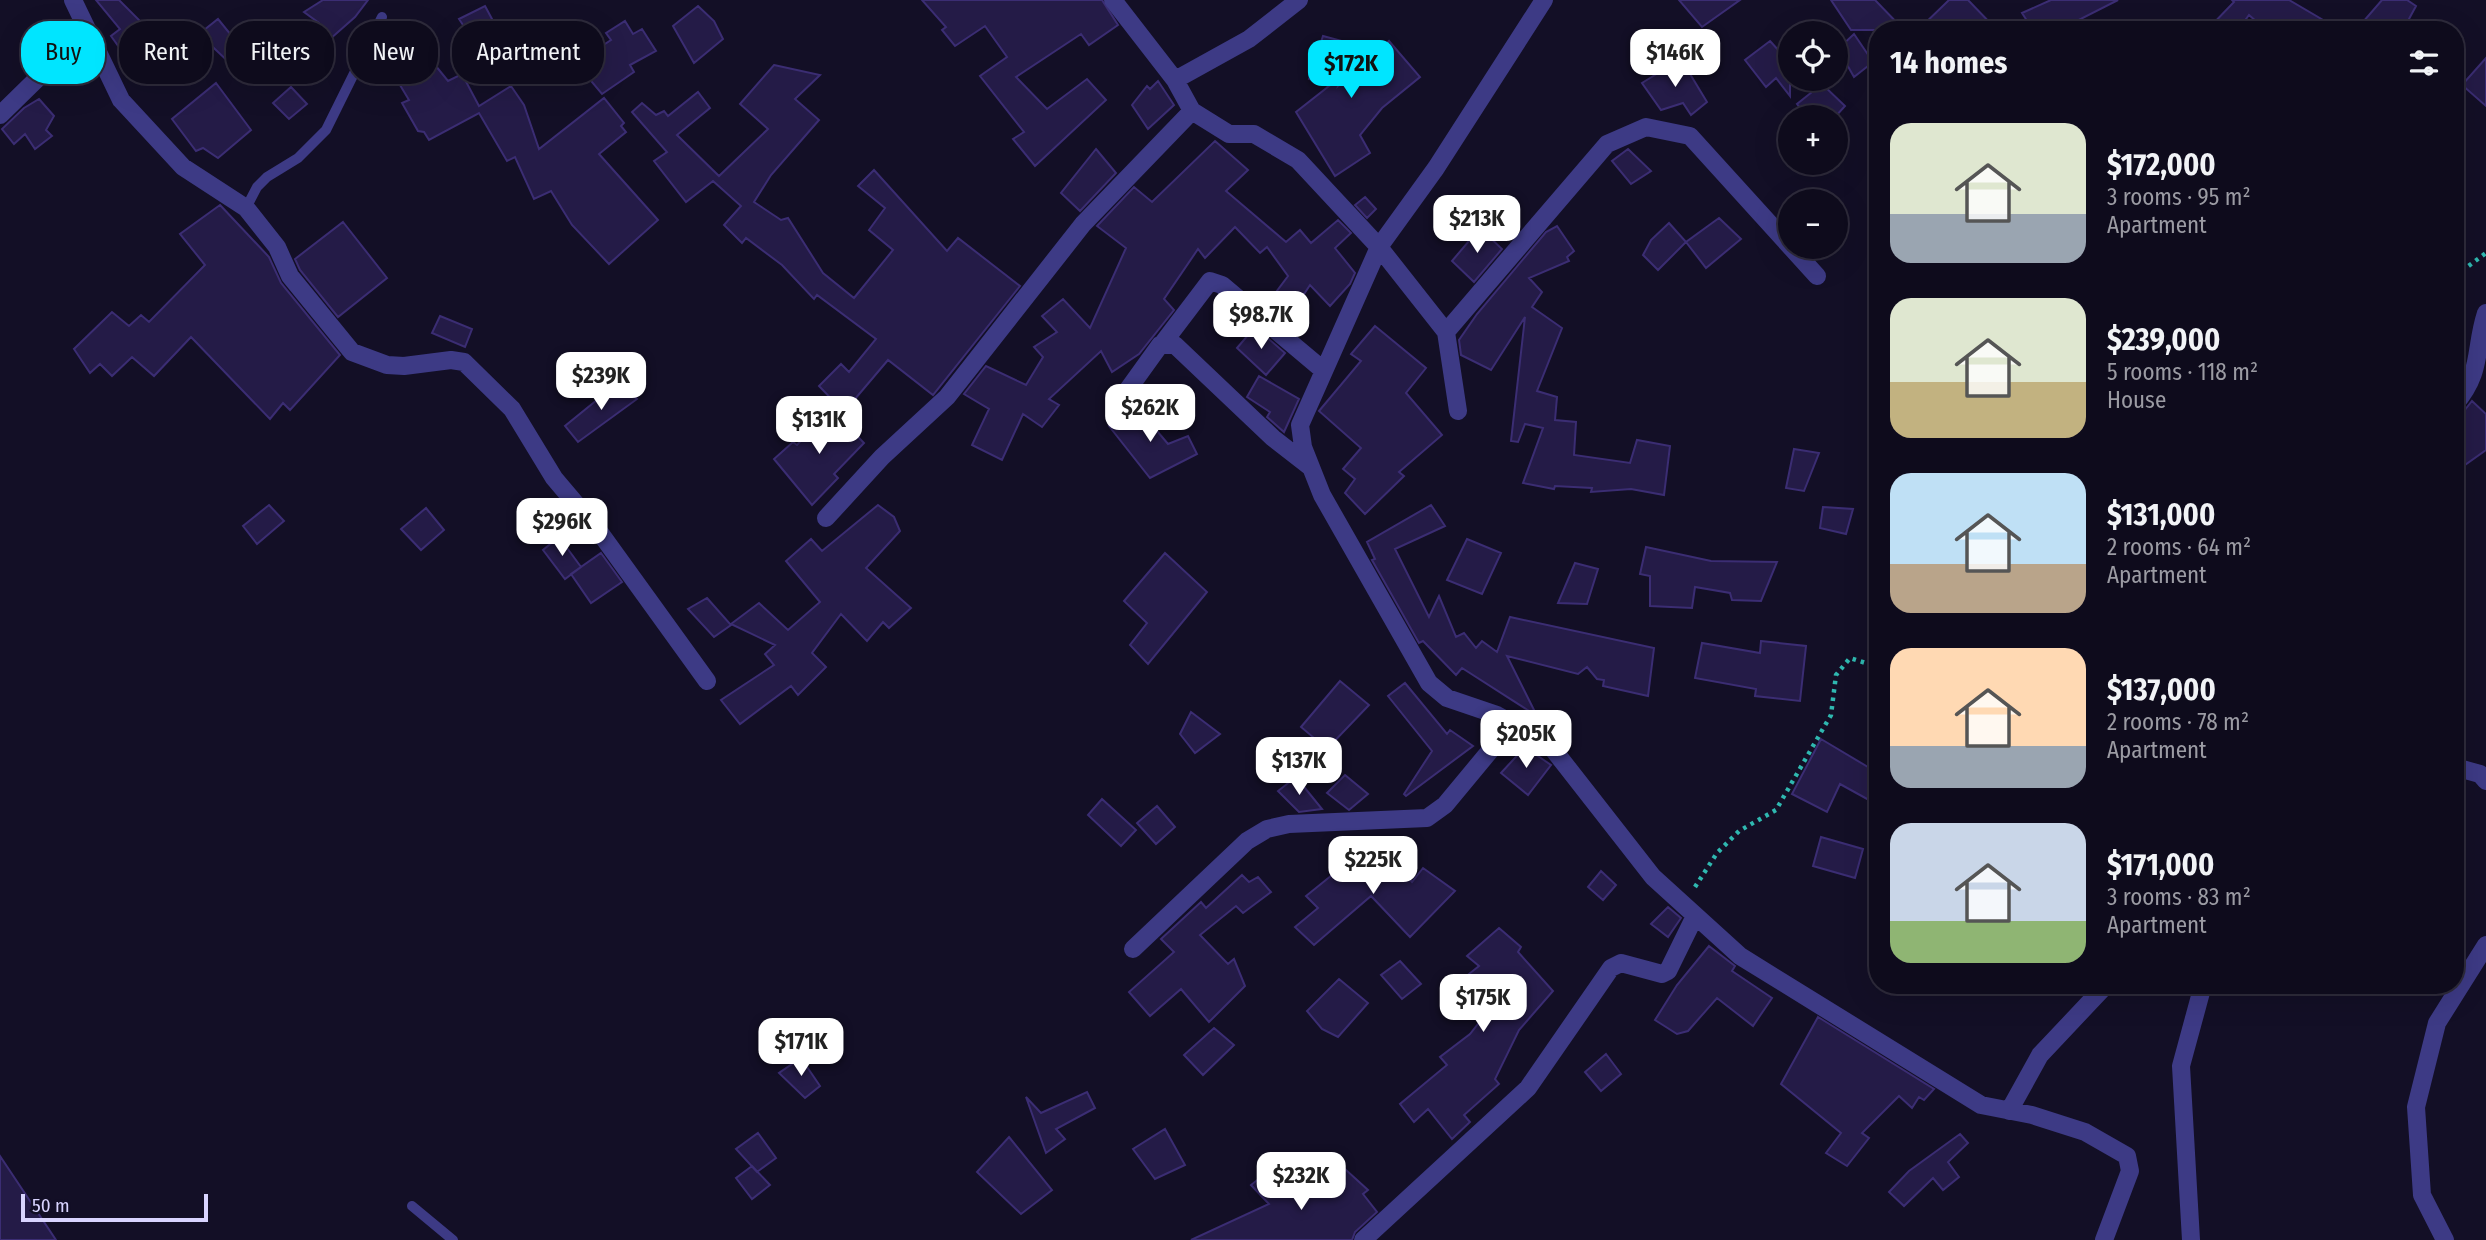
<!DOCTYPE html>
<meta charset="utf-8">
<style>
:root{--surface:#0e0b1c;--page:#1c1929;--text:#f1f3f6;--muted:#9b9ba3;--line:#2e2b3b;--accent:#00e5ff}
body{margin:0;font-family:"Fira Sans Condensed",sans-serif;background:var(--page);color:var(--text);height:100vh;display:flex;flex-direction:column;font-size:26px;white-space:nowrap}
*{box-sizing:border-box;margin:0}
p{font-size:23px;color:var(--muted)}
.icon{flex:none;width:38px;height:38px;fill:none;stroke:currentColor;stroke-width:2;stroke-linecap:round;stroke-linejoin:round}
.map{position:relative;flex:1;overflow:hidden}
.sheet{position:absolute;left:1869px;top:21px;width:595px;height:973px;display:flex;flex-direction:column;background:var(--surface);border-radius:28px;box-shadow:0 7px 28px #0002,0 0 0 2px var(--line)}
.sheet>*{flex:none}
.hud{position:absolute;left:21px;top:21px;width:665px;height:63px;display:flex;gap:14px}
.tools{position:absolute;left:1778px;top:21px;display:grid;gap:14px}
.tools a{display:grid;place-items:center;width:70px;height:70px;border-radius:50%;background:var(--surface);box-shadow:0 7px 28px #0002,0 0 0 2px var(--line);font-size:35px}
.scale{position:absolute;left:21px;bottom:18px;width:187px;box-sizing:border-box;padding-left:7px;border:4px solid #d9d4ff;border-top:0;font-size:19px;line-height:24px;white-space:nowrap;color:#d9d4ff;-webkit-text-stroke:5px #130f26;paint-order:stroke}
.price{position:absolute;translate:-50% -60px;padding:0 16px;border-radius:14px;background:#fff;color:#222;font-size:23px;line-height:46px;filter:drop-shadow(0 2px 4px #0008)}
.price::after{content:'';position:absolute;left:50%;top:42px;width:21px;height:16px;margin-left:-10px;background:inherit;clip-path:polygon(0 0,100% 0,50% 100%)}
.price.selected{background:var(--accent);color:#111}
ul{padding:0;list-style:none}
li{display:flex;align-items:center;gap:21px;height:175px;padding:0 21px}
li span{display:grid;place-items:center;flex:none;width:196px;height:140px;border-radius:21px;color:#555}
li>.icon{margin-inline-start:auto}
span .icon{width:84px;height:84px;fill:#fffc;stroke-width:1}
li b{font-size:30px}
h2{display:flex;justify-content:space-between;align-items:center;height:84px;padding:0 21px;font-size:30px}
.chip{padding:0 24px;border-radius:28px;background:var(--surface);box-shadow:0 7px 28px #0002,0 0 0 2px var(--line);font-size:24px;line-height:63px}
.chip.selected{background:var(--accent);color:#111}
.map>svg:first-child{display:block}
</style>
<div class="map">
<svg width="2486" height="1240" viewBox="0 0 2486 1240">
<rect width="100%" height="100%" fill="#130f26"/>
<path fill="#241b47" stroke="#3b2d73" stroke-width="2" d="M 96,0 L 119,0 L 153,34 L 124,54 L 111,36 L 120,29 Z
M 323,0 L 368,0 L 355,17 L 329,40 L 319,23 L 304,12 Z
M 922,0 L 1102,0 L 1118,25 L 1089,45 L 1081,34 L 1016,77 L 1047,109 L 1087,79 L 1106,100 L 1035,166 L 1013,139 L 1024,132 L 980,76 L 1007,57 L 985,26 L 955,46 L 942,30 L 946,27 Z
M 1679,0 L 1740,0 L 1702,27 Z
M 1831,0 L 1875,0 L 1904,30 L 1851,30 Z
M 1949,0 L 1968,0 L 1997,30 L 1918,30 Z
M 2051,0 L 2118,0 L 2059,30 L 2033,30 L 2022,13 Z
M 2232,0 L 2289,0 L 2340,30 L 2266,30 L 2249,15 L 2238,30 L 2207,30 L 2234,2 Z
M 2382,0 L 2407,0 L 2416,6 L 2403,30 L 2356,30 Z
M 485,6 L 499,32 L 477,46 L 459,19 Z
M 698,6 L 714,21 L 723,39 L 694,63 L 673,26 Z
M 218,19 L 249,57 L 235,68 L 199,34 Z
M 625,21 L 633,34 L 642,29 L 656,51 L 630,65 L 634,72 L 602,94 L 576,63 L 611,40 L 606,33 Z
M 316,32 L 325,45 L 274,82 L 260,68 Z
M 1854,34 L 1873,62 L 1854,77 L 1838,49 Z
M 1323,36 L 1349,43 L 1338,86 L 1389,41 L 1420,77 L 1382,108 L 1360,135 L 1370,153 L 1335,176 L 1296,112 L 1329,86 L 1309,79 Z
M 1770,41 L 1790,63 L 1790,96 L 1776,78 L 1766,87 L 1745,60 Z
M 422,49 L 448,81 L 462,74 L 479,106 L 511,86 L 524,105 L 539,149 L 604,98 L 624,123 L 621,126 L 626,132 L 599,154 L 658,220 L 609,264 L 572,225 L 551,191 L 534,199 L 515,157 L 507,161 L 479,113 L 429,140 L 424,132 L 418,131 L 402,103 L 409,100 L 391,70 Z
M 2486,58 L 2486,106 L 2462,85 Z
M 1681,59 L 1707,102 L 1691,115 L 1683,103 L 1661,110 L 1642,83 Z
M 774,65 L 820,75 L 795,99 L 819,120 L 771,175 L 754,202 L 781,220 L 788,218 L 823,273 L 854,298 L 893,250 L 869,230 L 885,208 L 858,186 L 874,170 L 947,251 L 958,238 L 1020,286 L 933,395 L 888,360 L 844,412 L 819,386 L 841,364 L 849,372 L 876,339 L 817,295 L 814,299 L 782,265 L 746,238 L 742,243 L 724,225 L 741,206 L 713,181 L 686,202 L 654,161 L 667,152 L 632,112 L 642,103 L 656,115 L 664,111 L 668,116 L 698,92 L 710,108 L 677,135 L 719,176 L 768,129 L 740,104 Z
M 1158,81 L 1174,105 L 1148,129 L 1132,105 L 1147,86 L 1150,89 Z
M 216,83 L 251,130 L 218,158 L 203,148 L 196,151 L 172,119 Z
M 1822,84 L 1845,106 L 1835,117 L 1807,117 L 1797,104 Z
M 291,87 L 307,104 L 289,119 L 273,103 Z
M 39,99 L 54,116 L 46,130 L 52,136 L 35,149 L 25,134 L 14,144 L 2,129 L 24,108 Z
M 1215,141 L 1248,170 L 1226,191 L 1286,242 L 1300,230 L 1311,243 L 1338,220 L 1351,233 L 1335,248 L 1355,273 L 1350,284 L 1330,306 L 1310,285 L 1285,323 L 1265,307 L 1288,276 L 1267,247 L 1260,253 L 1235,227 L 1205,258 L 1198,249 L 1164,299 L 1174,310 L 1139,354 L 1112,372 L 1101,351 L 1049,399 L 1059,405 L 1042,427 L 1023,414 L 1002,460 L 972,445 L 989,409 L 964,394 L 986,366 L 1026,385 L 1043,357 L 1034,347 L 1057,332 L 1042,316 L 1063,299 L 1090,328 L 1126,248 L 1097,226 L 1134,187 L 1152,202 Z
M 1096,149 L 1116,173 L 1080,211 L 1061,193 Z
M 1628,149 L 1651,171 L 1631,184 L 1612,161 Z
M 1365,197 L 1376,209 L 1367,218 L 1355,205 Z
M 220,205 L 269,257 L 281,283 L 340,355 L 290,410 L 283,403 L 270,419 L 191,337 L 154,376 L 132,357 L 112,376 L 100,364 L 90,373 L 74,349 L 112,312 L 129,326 L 141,315 L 149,322 L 205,265 L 180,234 Z
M 1719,218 L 1741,239 L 1706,268 L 1686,242 Z
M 343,222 L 387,278 L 338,317 L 300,270 L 295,259 Z
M 1669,223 L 1686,242 L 1658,270 L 1643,255 L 1651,240 Z
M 1557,226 L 1574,251 L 1567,257 L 1569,261 L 1529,278 L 1542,292 L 1532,307 L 1562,328 L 1537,391 L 1557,397 L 1555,420 L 1576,422 L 1574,455 L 1630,463 L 1637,440 L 1670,446 L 1664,495 L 1631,489 L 1591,492 L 1592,488 L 1555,486 L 1554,489 L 1523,483 L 1543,428 L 1525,424 L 1518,442 L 1511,441 L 1525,317 L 1491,370 L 1461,355 L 1459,340 L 1477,314 L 1546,232 Z
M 1480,228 L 1502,249 L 1474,282 L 1452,261 Z
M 440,316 L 472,329 L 465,347 L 432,333 Z
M 1375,326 L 1426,368 L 1406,393 L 1442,435 L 1399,472 L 1404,476 L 1365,514 L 1345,493 L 1355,479 L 1343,469 L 1361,448 L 1319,411 L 1361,361 L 1351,354 Z
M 1255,327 L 1285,353 L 1266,375 L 1237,348 Z
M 1259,376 L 1299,399 L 1284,432 L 1267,417 L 1270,412 L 1247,397 Z
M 619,382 L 637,399 L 578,442 L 565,426 Z
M 2472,401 L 2486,414 L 2486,450 L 2455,472 L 2455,415 L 2464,411 Z
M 1136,406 L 1168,444 L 1188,436 L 1197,454 L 1150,478 L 1109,426 Z
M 831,409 L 864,443 L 834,474 L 838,478 L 812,505 L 774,459 L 793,442 L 797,445 Z
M 1794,449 L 1819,453 L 1804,491 L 1786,488 Z
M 269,505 L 284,521 L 257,544 L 243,526 Z
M 878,505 L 894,517 L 900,531 L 866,568 L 911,608 L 889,628 L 883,622 L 867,641 L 841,614 L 812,653 L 826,667 L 798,695 L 791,686 L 740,724 L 721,700 L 774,665 L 765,654 L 775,645 L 731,624 L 759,603 L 788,630 L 820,602 L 786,561 L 811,539 L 822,551 Z
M 1431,505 L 1445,526 L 1395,549 L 1429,617 L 1439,596 L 1456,637 L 1464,633 L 1476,648 L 1482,641 L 1497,652 L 1510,617 L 1654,648 L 1648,696 L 1603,686 L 1604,680 L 1597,679 L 1587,667 L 1578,674 L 1507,656 L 1537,716 L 1462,668 L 1456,675 L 1423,641 L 1419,643 L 1372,560 L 1375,559 L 1367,542 Z
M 1823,507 L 1853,509 L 1846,534 L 1820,528 Z
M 426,508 L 444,530 L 421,550 L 401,529 Z
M 559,537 L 581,567 L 565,579 L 543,550 Z
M 1467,539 L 1501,553 L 1482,594 L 1447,580 Z
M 1646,547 L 1711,561 L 1777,562 L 1761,601 L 1732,600 L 1730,593 L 1695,587 L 1692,608 L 1650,606 L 1650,576 L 1640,574 Z
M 601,553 L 622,582 L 591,603 L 571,574 Z
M 1165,553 L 1207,592 L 1148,664 L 1130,645 L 1147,623 L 1124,601 Z
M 1575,563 L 1598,569 L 1587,604 L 1558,603 Z
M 707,598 L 731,625 L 714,637 L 688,609 Z
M 1761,641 L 1806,646 L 1800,701 L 1755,696 L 1756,689 L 1695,678 L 1702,643 L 1760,653 Z
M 1340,681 L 1369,705 L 1327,749 L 1301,727 Z
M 1405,683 L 1447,734 L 1450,730 L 1473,746 L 1406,796 L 1404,794 L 1432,751 L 1388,696 Z
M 1191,712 L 1220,734 L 1195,753 L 1180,734 Z
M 1821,739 L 1878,773 L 1878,805 L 1840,784 L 1827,812 L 1792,794 Z
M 1525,747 L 1551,765 L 1528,795 L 1501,773 Z
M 1345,775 L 1368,794 L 1349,810 L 1327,793 Z
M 1296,777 L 1322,809 L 1299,812 L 1278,791 Z
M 1102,799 L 1136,830 L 1121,846 L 1088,815 Z
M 1157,806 L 1175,827 L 1156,844 L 1137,823 Z
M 1821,837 L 1863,849 L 1855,878 L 1813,866 Z
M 1355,848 L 1383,869 L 1393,861 L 1412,882 L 1423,868 L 1455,891 L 1410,937 L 1371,896 L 1314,945 L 1295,927 L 1318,908 L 1306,896 L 1337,871 L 1333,868 Z
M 1601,871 L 1616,885 L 1603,900 L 1588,887 Z
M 1242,875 L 1249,882 L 1258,877 L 1271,892 L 1243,913 L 1236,906 L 1200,935 L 1228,964 L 1234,959 L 1245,986 L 1209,1022 L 1181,989 L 1150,1016 L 1129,992 L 1174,952 L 1161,939 L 1201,902 L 1206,908 Z
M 1668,907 L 1681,918 L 1668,937 L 1651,924 Z
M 1499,928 L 1521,947 L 1518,952 L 1553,991 L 1519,1030 L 1495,1079 L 1499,1084 L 1464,1115 L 1470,1122 L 1452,1139 L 1428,1109 L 1414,1122 L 1400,1104 L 1447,1065 L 1440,1057 L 1470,1034 L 1496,1001 L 1459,982 L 1479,966 L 1467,956 Z
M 1709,946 L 1735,966 L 1732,971 L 1772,998 L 1753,1026 L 1717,998 L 1688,1031 L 1677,1034 L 1655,1020 L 1677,985 Z
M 1400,961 L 1421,984 L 1402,999 L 1381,975 Z
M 1339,979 L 1368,1003 L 1338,1037 L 1322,1029 L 1307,1011 Z
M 1818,1017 L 1934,1089 L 1924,1100 L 1919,1097 L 1912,1108 L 1899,1096 L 1862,1133 L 1869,1138 L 1847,1166 L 1826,1153 L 1841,1133 L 1781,1084 Z
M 1214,1028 L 1234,1045 L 1203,1075 L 1184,1055 Z
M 1606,1054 L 1621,1074 L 1601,1091 L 1585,1072 Z
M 801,1058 L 820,1086 L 805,1098 L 779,1073 Z
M 1087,1092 L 1095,1108 L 1056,1129 L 1065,1139 L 1046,1153 L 1026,1097 L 1041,1113 Z
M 1165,1129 L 1185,1165 L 1155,1179 L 1133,1149 Z
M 758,1133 L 776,1158 L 757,1172 L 736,1149 Z
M 1960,1134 L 1968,1143 L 1948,1162 L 1959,1177 L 1943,1190 L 1933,1178 L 1904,1206 L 1889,1192 L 1909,1171 Z
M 1009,1137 L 1052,1190 L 1021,1214 L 977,1172 Z
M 0,1156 L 56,1240 L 0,1240 Z
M 752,1166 L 770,1185 L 752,1199 L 736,1178 Z
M 1271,1169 L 1306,1201 L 1314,1180 L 1327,1186 L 1345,1169 L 1368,1190 L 1363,1194 L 1377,1212 L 1355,1232 L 1352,1240 L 1191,1240 L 1269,1204 L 1251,1185 Z"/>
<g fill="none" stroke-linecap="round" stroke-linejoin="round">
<path stroke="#2fb8b0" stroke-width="4.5" stroke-dasharray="3.5 5" stroke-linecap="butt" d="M 2455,276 L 2486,253
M 1695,887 L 1717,853 L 1739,831 L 1776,810 L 1831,715 L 1836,675 L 1850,658 L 1878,667"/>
<path stroke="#3d3a85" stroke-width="10" d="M 246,208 L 257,187 L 267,177 L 298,158 L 326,130 L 382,17
M 412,1206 L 453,1240"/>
<path stroke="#3d3a85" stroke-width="18" d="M 73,0 L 121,100 L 183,167 L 246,208 L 277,247 L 290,276 L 352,352 L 387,365 L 404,366 L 451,360 L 464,362 L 512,409 L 554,478 L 598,530 L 707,681
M 1113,0 L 1175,80 L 1192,111 L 1229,134 L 1254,134 L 1298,160 L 1379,247 L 1300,425 L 1303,447 L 1322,495 L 1429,683 L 1447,698 L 1497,715 L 1549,744 L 1653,877 L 1740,956 L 1981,1105 L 2032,1115 L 2085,1132 L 2127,1156 L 2130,1171 L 2104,1240
M 1175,80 L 1249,39 L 1299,0
M 0,115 L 86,31
M 1446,332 L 1607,144 L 1646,127 L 1690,136 L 1817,276
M 1163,343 L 1210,281 L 1222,285 L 1323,370
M 1124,395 L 1160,345 L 1175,345 L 1273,438 L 1309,466
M 2455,404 C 2483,371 2474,350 2486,313
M 1458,411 L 1446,332 L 1379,247 L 1436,168 L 1544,0
M 826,518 L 882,457 L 947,397 L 1083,224 L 1192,111
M 2455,767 L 2480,774 L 2486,781
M 1133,949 L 1247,841 L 1267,829 L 1289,824 L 1427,818 L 1445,805 L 1513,723
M 2009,1111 L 2040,1055 L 2106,985
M 1363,1240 L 1528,1088 L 1611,968 L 1621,963 L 1662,974 L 1668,971 L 1695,916
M 2191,1240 L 2181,1066 L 2203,985
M 2445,1240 L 2422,1195 L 2416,1107 L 2437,1023 L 2486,945"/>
</g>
</svg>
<div class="tools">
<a><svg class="icon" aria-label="locate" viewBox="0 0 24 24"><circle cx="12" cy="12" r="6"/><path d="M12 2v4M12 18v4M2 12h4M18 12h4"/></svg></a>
<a>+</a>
<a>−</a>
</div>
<div class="scale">50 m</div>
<b class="price" style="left:1675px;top:89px">$146K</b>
<b class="price selected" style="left:1351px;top:100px">$172K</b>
<b class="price" style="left:1477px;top:255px">$213K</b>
<b class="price" style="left:1261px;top:351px">$98.7K</b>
<b class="price" style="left:601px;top:412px">$239K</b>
<b class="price" style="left:1150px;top:444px">$262K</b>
<b class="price" style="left:819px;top:456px">$131K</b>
<b class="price" style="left:562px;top:558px">$296K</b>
<b class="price" style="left:1526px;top:770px">$205K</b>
<b class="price" style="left:1299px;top:797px">$137K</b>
<b class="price" style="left:1373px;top:896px">$225K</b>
<b class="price" style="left:1483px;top:1034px">$175K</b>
<b class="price" style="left:801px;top:1078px">$171K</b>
<b class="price" style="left:1301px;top:1212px">$232K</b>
<div class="hud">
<a class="chip selected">Buy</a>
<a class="chip">Rent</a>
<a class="chip">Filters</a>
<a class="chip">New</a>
<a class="chip">Apartment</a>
</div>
<section class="sheet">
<h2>14 homes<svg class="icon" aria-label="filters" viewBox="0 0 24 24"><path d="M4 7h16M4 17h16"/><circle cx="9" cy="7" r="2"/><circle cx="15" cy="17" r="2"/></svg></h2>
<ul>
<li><span style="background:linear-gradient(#dfe7d0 65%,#9aa5b1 0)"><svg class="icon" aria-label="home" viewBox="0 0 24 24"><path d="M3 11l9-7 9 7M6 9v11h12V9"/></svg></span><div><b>$172,000</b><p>3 rooms · 95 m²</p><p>Apartment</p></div></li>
<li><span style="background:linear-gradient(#dfe7d0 60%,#c2b280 0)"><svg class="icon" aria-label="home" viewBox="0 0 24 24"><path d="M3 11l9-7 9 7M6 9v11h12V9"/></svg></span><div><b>$239,000</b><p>5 rooms · 118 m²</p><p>House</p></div></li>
<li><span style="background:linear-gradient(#bfe0f5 65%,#b9a48a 0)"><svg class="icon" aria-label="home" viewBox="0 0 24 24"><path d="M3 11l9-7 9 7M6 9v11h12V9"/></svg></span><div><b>$131,000</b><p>2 rooms · 64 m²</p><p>Apartment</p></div></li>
<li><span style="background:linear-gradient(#ffd9b3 70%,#9aa5b1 0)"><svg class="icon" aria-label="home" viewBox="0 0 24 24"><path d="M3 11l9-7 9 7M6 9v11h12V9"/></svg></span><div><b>$137,000</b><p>2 rooms · 78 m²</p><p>Apartment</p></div></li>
<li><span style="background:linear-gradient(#c9d6e8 70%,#8fb573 0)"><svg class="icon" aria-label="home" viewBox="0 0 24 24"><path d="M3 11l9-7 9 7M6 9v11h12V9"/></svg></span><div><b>$171,000</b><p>3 rooms · 83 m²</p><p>Apartment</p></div></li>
</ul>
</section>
</div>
